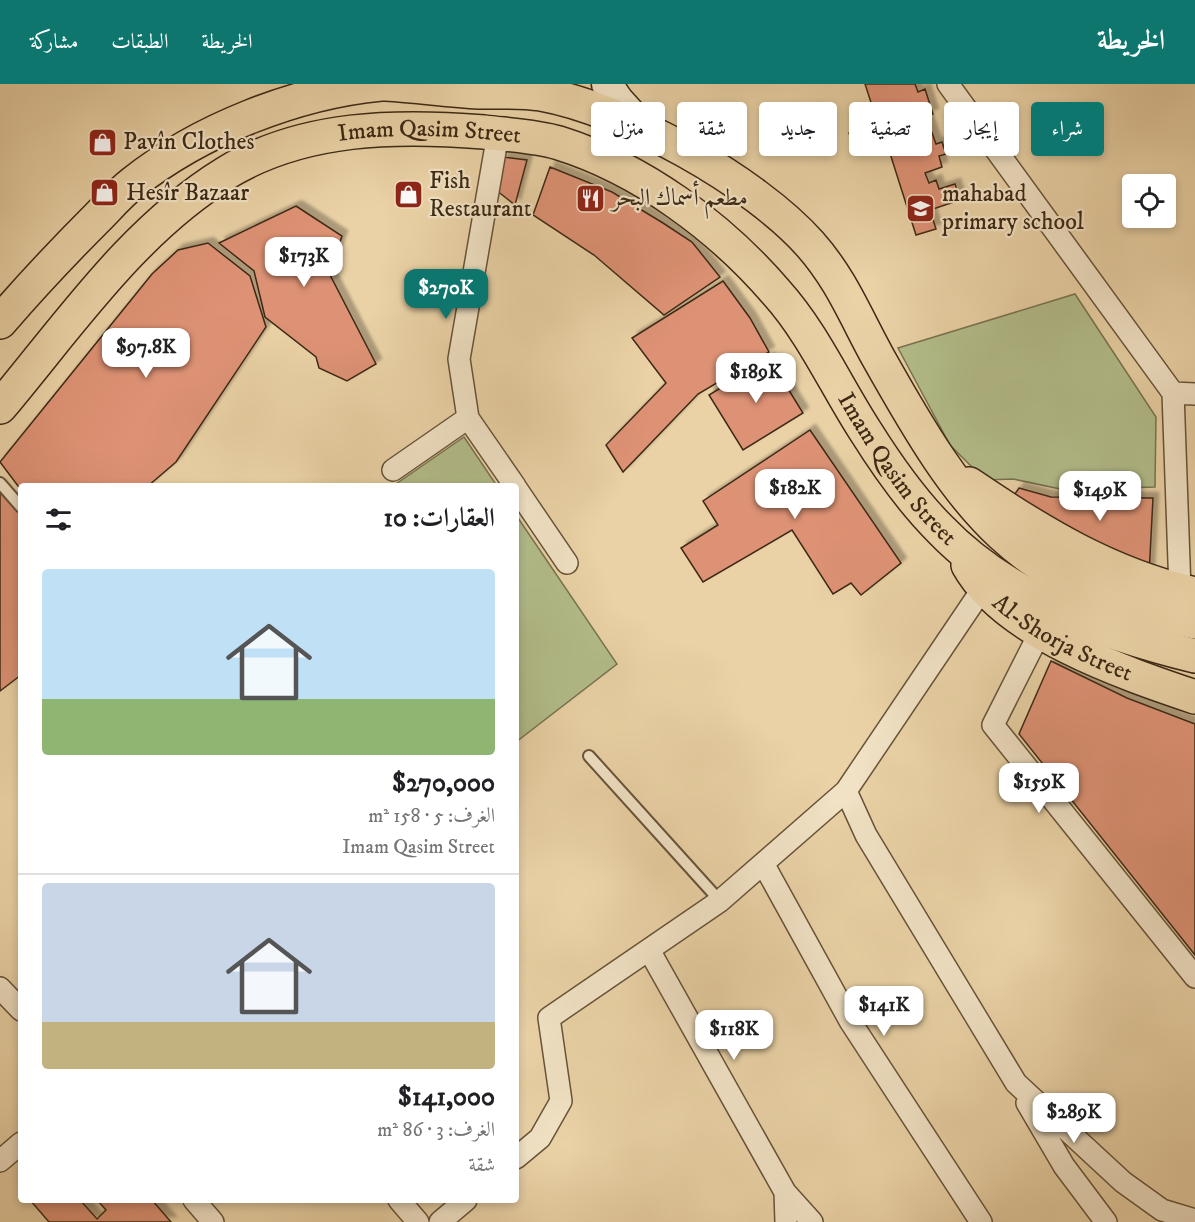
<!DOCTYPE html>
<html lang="ar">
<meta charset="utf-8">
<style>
:root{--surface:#fff;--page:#f6f6f6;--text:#202124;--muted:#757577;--line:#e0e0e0;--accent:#0f766e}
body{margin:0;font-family:"IM FELL DW Pica",Amiri,serif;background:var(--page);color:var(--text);direction:rtl;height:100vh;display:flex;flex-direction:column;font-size:22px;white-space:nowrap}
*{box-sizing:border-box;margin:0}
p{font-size:20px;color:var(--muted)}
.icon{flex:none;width:33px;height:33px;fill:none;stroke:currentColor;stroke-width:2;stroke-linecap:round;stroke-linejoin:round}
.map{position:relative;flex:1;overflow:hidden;direction:ltr}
.details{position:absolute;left:18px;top:399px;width:501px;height:720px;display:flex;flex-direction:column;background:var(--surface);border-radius:6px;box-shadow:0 3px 9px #0003;direction:rtl}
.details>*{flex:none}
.banner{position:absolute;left:537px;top:18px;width:567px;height:54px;direction:rtl;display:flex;gap:12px}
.tools{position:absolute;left:1122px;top:90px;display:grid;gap:12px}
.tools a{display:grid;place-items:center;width:54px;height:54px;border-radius:6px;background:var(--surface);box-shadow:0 3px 9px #0003;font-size:30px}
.price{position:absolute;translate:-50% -51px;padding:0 14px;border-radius:12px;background:#fff;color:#222;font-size:20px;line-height:39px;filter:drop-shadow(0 2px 3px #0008)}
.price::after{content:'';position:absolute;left:50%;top:36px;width:18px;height:14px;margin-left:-9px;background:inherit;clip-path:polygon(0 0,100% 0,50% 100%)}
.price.active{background:var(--accent);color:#fff}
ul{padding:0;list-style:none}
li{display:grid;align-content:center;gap:12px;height:318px;padding:0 24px}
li+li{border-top:2px solid var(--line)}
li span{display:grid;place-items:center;height:186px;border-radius:6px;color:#555}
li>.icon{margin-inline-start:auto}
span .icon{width:108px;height:108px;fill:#fffc;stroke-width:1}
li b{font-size:26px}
h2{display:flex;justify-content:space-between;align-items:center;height:72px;padding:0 24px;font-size:26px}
.tag{padding:0 21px;border-radius:6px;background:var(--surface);box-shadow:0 3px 9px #0003;font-size:21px;line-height:54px}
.tag.active{background:var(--accent);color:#fff}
header{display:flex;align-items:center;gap:36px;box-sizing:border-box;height:84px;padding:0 30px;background:var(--accent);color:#fff}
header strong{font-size:28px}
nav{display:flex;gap:33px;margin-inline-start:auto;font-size:21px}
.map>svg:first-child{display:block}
</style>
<header>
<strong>الخريطة</strong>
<nav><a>الخريطة</a><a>الطبقات</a><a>مشاركة</a></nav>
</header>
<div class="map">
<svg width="1195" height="1138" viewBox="0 0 1195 1138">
<defs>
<filter id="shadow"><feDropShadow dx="5.5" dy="-5.5" stdDeviation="1.5" flood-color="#0004"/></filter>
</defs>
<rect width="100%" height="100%" fill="#ead2a6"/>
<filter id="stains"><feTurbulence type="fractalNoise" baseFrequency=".00333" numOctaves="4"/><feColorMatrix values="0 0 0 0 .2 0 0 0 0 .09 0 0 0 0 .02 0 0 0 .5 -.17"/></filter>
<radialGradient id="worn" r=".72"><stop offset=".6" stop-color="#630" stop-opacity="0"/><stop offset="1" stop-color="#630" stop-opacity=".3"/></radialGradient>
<path fill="#b2bd8a" stroke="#787350" stroke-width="1.5" d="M 1075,210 L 1156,333 L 1155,403 L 1065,406 L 1013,395 L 985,396 L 950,361 L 898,264 Z
M 464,353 L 497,402 L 393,402 Z
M 516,431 L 617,580 L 516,658 Z"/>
<path fill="#de9274" stroke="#3d2915" stroke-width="1.5" filter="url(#shadow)" d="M 865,0 L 915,0 L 918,8 L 925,5 L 933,30 L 926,32 L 936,60 L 942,58 L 946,70 L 939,72 L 942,83 L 925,89 L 929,99 L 936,96 L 939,105 L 955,100 L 960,116 L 930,126 L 936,145 L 916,151 L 887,60 L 856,71 L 849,49 L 875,40 L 879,52 L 882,52 Z
M 503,73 L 527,76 L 515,121 L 496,106 Z
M 550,83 L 612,108 L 663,139 L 692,158 L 720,193 L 664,231 L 594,171 L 533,131 Z
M 296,122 L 342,152 L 329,189 L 376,280 L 347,297 L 319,284 L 316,273 L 265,233 L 254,187 L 219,159 Z
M 208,159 L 250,192 L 266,243 L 176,378 L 148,402 L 21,402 L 21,406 L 0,378 L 152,190 L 178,166 Z
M 723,197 L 750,234 L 769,268 L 698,310 L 623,388 L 606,361 L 666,299 L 632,254 Z
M 769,274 L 803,329 L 743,366 L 709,311 Z
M 810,346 L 901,479 L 861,511 L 851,499 L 833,510 L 792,446 L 703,498 L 681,464 L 718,441 L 703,417 Z
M 0,401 L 21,429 L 21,591 L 0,607 Z
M 1019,404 L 1051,413 L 1153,414 L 1149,491 L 1010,417 Z
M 1051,577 L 1127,614 L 1195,640 L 1195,871 L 1019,650 Z
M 30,1116 L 80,1116 L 97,1135 L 106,1126 L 97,1116 L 152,1116 L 171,1138 L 49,1138 Z"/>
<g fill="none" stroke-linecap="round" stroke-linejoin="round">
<defs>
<path id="lane" d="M 0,399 L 21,423
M 589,672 L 720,817"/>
<path id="street" d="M 948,0 L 1173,309 L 1180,506
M 498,50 L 459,275 L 468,334 L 515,402
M 1173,309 L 1195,310
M 393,386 L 468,334
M 516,404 L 567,479
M 1040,548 L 993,641 L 1195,893
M 846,707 L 866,751 L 1016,999 L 1123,1098 L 1162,1126 L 1195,1136
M 764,781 L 850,937 L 981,1138
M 649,866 L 785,1108 L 812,1138
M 0,904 L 21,926
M 1027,1019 L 1064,1082 L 1106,1138
M 516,1074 L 540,1054 L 561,1017 L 549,934 L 720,817 L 846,707 L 983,504
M 0,1077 L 21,1059
M 785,1108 L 786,1138
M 194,1116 L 213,1138
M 399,1116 L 418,1138
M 440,1138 L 466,1116"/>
<path id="secondary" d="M 607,0 L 618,16 L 646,47"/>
<g id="primary">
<path d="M 386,0 C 417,2 448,6 479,8 C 499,8 521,7 541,10 C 625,25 754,97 810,160 C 842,196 856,234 879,275 C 964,426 1016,504 1195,538"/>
<path d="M 0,238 C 31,202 63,168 97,134 C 108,123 120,109 133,99 C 200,46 296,8 381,0"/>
<path id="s1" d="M 0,323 C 69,241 133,146 226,89 C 303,42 397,41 484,48 C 509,51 535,52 559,59 C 642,85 720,143 776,208 C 813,249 836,302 866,348 C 888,383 911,416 940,445 C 1006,514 1104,550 1195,572"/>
<path d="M 969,400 C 1040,448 1110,491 1195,510"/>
<path id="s2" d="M 968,481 C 1006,549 1124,589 1195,613"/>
</g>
</defs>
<use href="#lane" stroke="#685339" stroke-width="14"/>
<use href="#street" stroke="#685339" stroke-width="24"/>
<use href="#secondary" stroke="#3d2915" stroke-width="33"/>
<use href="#primary" stroke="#3d2915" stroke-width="36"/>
<use href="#lane" stroke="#f1e2c5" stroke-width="10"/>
<use href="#street" stroke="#f1e2c5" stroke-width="21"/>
<use href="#secondary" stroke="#f1e2c5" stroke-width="30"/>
<use href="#primary" stroke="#ead2a6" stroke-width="33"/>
</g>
<defs>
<symbol id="shop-square" viewBox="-11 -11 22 22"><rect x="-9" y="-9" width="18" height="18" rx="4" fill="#8f2418" stroke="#f1e2c5"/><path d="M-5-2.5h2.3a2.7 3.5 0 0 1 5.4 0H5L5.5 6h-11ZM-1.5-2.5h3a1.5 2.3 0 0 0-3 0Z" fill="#fff"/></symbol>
<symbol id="restaurant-square" viewBox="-11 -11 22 22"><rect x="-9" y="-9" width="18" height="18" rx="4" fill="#8f2418" stroke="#f1e2c5"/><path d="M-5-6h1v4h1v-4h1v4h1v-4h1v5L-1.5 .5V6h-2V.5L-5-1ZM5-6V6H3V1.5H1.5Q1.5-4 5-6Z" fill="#fff"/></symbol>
<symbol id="school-square" viewBox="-11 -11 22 22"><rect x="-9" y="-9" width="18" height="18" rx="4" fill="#8f2418" stroke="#f1e2c5"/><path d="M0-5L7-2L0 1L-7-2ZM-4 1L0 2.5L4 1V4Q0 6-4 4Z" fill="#fff"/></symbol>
</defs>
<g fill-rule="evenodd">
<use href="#shop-square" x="86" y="42" width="33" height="33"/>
<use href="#shop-square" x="88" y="92" width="33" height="33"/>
<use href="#shop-square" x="392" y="94" width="33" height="33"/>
<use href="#restaurant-square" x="574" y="98" width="33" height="33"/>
<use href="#school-square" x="904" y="108" width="33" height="33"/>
</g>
<g text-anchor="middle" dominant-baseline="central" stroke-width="4.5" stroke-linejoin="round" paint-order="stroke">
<g font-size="24" fill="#3d2915" stroke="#f1e2c5">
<text stroke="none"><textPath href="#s1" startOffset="538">Imam Qasim Street</textPath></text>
<text stroke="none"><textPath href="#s1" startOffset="1150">Imam Qasim Street</textPath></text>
<text stroke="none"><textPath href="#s2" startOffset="122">Al-Shorja Street</textPath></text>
</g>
<g font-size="24" fill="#3d2915" stroke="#f1e2c5" text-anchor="start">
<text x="123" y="58">Pavîn Clothes</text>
<text x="429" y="97">Fish<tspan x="429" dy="28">Restaurant</tspan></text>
<text x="126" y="109">Hesîr Bazaar</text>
<text x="942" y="110">mahabad<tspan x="942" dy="28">primary school</tspan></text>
<text x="612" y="114">مطعم أسماك البحر</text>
</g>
</g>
<rect width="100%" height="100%" filter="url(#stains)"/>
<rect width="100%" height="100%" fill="url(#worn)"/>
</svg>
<div class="tools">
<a><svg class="icon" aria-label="locate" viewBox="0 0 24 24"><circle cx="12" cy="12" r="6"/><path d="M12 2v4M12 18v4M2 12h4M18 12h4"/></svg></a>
</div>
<b class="price" style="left:304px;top:204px">$173K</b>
<b class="price active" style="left:446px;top:236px">$270K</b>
<b class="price" style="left:146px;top:295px">$97.8K</b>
<b class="price" style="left:756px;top:320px">$189K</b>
<b class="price" style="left:795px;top:436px">$182K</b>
<b class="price" style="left:1100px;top:438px">$149K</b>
<b class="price" style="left:1039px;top:730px">$159K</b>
<b class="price" style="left:884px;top:953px">$141K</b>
<b class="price" style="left:734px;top:977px">$118K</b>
<b class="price" style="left:1074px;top:1060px">$289K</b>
<div class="banner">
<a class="tag active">شراء</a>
<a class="tag">إيجار</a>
<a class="tag">تصفية</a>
<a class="tag">جديد</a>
<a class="tag">شقة</a>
<a class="tag">منزل</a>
</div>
<section class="details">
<h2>العقارات: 10<svg class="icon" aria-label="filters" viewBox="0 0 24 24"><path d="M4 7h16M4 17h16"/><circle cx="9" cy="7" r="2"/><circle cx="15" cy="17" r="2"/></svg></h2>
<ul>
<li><span style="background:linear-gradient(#bfe0f5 70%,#8fb573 0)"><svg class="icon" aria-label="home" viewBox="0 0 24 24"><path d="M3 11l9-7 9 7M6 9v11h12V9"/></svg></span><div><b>$270,000</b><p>الغرف: 5 · 158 m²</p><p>Imam Qasim Street</p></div></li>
<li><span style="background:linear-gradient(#c9d6e8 75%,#c2b280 0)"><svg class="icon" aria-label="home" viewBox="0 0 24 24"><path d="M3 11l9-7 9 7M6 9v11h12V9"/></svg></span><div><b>$141,000</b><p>الغرف: 3 · 86 m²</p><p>شقة</p></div></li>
</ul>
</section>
</div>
